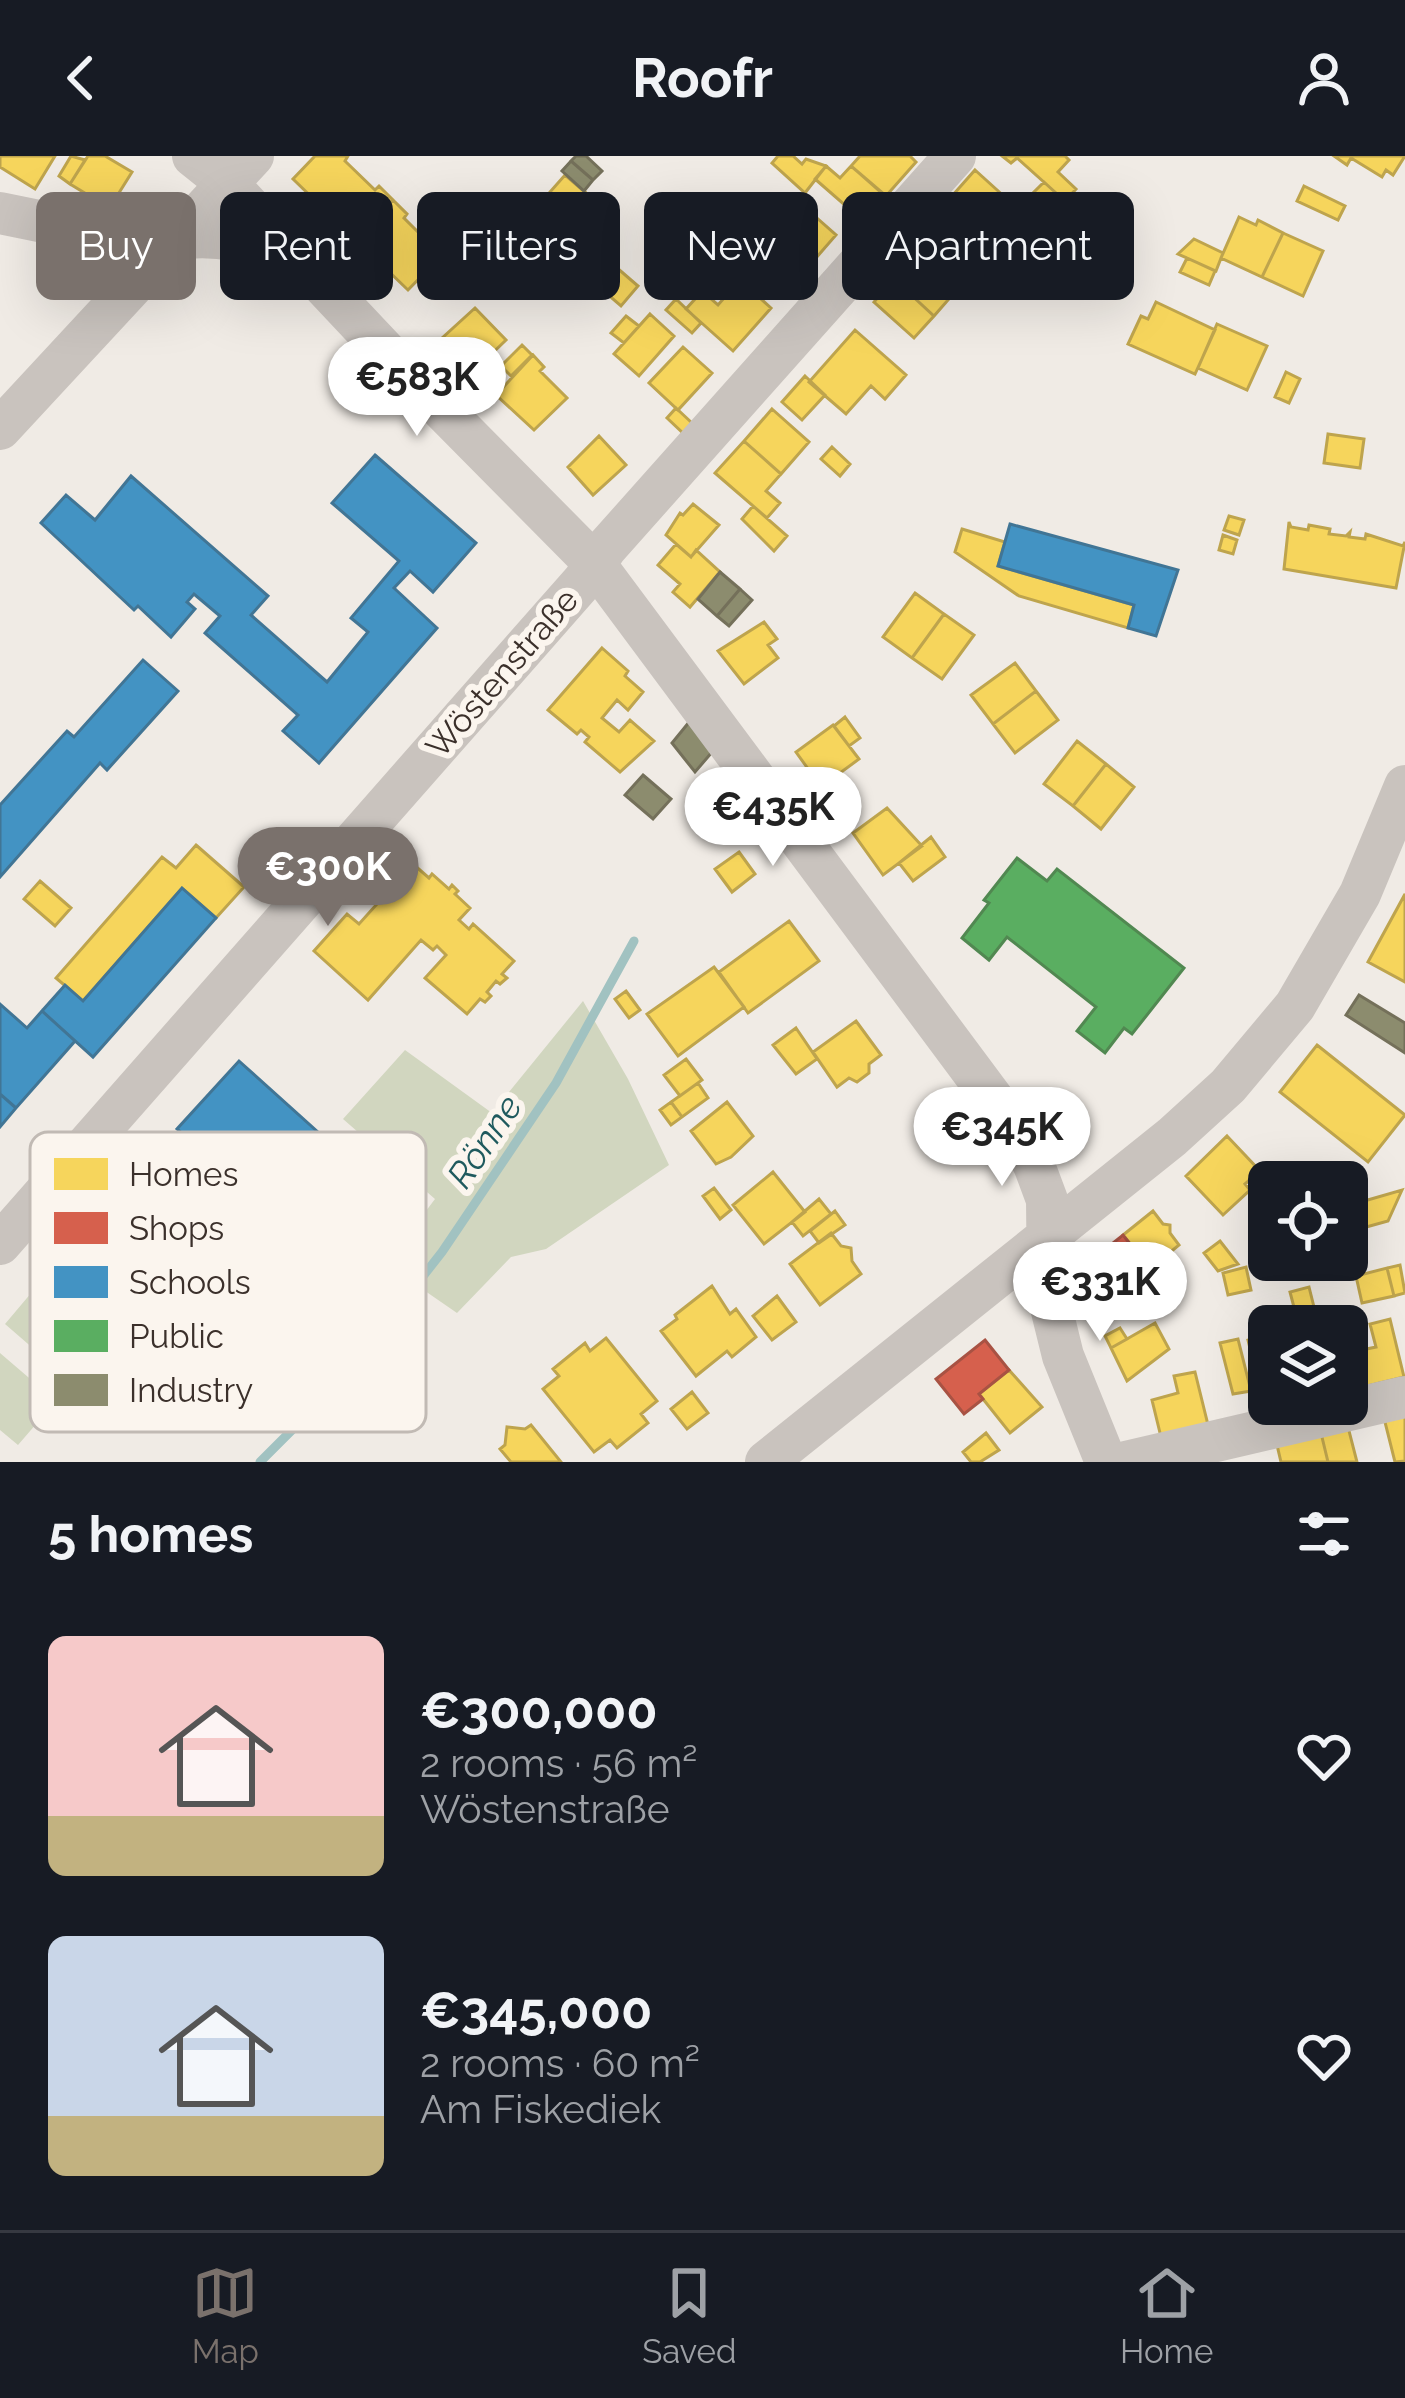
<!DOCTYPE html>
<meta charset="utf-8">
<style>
:root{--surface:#171b24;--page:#20242c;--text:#f1f3f6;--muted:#9ea1a6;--line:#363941;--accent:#7a716c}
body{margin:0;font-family:Raleway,sans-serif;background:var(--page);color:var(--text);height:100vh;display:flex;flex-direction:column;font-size:45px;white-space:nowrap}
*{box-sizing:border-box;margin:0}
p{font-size:39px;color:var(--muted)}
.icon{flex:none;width:66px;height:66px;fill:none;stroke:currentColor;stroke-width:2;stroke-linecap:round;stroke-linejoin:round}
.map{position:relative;height:1306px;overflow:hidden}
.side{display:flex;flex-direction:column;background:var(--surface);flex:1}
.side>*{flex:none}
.banner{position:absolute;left:36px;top:36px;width:1335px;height:108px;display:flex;gap:24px}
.tools{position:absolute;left:1248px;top:1005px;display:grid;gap:24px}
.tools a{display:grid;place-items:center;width:120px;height:120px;border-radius:18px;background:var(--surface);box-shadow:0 12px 48px #0002;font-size:60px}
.price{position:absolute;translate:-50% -102px;padding:0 27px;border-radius:42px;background:#fff;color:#222;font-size:39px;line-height:78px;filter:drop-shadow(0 3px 6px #0008)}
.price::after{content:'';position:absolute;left:50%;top:72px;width:36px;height:27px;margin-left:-18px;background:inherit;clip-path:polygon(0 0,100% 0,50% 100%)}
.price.active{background:var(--accent);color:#fff}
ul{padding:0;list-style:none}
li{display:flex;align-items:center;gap:36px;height:300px;padding:0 48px}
li span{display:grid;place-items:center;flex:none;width:336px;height:240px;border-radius:18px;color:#555}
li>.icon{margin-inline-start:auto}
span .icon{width:144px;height:144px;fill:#fffc;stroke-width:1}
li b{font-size:51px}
h2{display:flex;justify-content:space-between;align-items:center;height:144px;padding:0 48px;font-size:51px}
.pill{padding:0 42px;border-radius:18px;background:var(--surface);box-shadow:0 12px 48px #0002;font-size:42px;line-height:108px}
.pill.active{background:var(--accent);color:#fff}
header{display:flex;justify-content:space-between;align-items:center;height:156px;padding:0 48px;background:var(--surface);font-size:54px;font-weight:700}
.tab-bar{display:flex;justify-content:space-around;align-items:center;height:168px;border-top:3px solid var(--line);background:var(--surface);font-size:33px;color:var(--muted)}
.tab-bar a{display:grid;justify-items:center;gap:6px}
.tab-bar .active{color:var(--accent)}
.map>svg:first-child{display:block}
</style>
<header><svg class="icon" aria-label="back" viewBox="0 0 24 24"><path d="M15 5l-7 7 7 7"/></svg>Roofr<svg class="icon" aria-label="person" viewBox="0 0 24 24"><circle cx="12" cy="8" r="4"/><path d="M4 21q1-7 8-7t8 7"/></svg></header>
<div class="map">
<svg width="1405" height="1306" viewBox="0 0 1405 1306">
<rect width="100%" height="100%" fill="#f0ebe5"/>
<path fill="#d1d6bf" d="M 583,845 L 628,923 L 669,1009 L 546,1093 L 511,1101 L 457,1157 L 386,1108 L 435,1043 L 343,963 L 405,894 L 492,957 Z
M 43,1123 L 111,1182 L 73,1227 L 5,1168 Z
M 0,1197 L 56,1245 L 18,1289 L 0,1274 Z"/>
<path fill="#f6d55c" stroke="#bea44d" stroke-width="3" d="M 0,0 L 55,0 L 35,33 L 0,11 Z
M 71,0 L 85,4 L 70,28 L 59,20 Z
M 88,0 L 105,0 L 132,16 L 112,48 L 96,38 L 93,42 L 70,28 Z
M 315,0 L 348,0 L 345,5 L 375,34 L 379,30 L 393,44 L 355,83 L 338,67 L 333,72 L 323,62 L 328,57 L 293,23 Z
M 778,0 L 793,0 L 802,8 L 806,3 L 826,10 L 805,37 L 772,7 Z
M 860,0 L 910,0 L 916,6 L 886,40 L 851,10 Z
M 1002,0 L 1065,0 L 1069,4 L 1058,16 L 1076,33 L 1065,45 L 1017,2 L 1011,7 Z
M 1334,0 L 1405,0 L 1393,19 L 1386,14 L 1382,21 L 1351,2 L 1347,9 Z
M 826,10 L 840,22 L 851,10 L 885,40 L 863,65 L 815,23 Z
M 975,14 L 1018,53 L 1005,64 L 990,51 L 970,72 L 944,49 Z
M 565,19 L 585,36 L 508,122 L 489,105 Z
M 1044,26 L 1083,62 L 1069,77 L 1029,41 Z
M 1304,30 L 1345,50 L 1338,64 L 1297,45 Z
M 393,44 L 407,58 L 404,62 L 427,85 L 431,81 L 446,95 L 408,134 L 382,109 L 377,115 L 367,104 L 372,100 L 355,83 Z
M 1035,46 L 1055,64 L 1035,85 L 1025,76 L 1035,65 L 1025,57 Z
M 809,55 L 836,79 L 809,110 L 782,86 Z
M 1239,61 L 1256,69 L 1258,64 L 1283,77 L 1262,121 L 1221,102 Z
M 936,77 L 976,113 L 955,136 L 915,100 Z
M 1283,77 L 1323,95 L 1303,140 L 1262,121 Z
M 1194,83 L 1223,97 L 1216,115 L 1178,98 Z
M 575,87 L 589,100 L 579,111 L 565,98 Z
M 968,87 L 992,109 L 982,120 L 958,97 Z
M 601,98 L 638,130 L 621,150 L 584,118 Z
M 915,100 L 955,136 L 934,160 L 894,123 Z
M 1187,102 L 1215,115 L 1209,129 L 1180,116 Z
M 773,109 L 795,127 L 784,138 L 763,120 Z
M 894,123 L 934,160 L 914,182 L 874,146 Z
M 740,124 L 771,152 L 733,195 L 686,153 L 706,131 L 703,136 L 718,149 Z
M 676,143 L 701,167 L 692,177 L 666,154 Z
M 1156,146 L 1215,174 L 1195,218 L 1128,188 L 1141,160 L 1148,163 Z
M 475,152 L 506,184 L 474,215 L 441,183 Z
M 650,158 L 674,180 L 639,220 L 614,198 Z
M 626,160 L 639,170 L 624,187 L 611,177 Z
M 1217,168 L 1267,190 L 1247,234 L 1198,212 Z
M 855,174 L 906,219 L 885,243 L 871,230 L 846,258 L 809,226 Z
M 522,189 L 532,199 L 511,220 L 501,210 Z
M 683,191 L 712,217 L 678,254 L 649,227 Z
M 533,199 L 544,211 L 540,215 L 567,242 L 534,274 L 496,239 Z
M 1286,216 L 1300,223 L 1289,247 L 1275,241 Z
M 805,220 L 825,239 L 802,264 L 782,246 Z
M 676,252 L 692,267 L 683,277 L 667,262 Z
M 772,253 L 809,286 L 781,318 L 744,285 Z
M 1328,278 L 1364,283 L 1360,312 L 1324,307 Z
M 599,280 L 626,309 L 593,339 L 568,311 Z
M 744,285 L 781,318 L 766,335 L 780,347 L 767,362 L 715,317 Z
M 832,291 L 850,308 L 840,320 L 821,303 Z
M 693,348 L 719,369 L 691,401 L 666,379 L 680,357 L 683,359 Z
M 753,350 L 787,380 L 774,395 L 742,363 Z
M 1229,360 L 1244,364 L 1239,379 L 1224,374 Z
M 1289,366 L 1291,371 L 1308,374 L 1309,369 L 1330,373 L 1329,378 L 1346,380 L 1350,376 L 1349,381 L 1365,383 L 1366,378 L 1403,390 L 1405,386 L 1396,432 L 1284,413 Z
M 962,373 L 1005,386 L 998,410 L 1134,449 L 1128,472 L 1019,440 L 955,396 Z
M 1223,379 L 1237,384 L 1233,398 L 1219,394 Z
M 676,388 L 691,401 L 696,394 L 720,416 L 690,451 L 673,436 L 680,428 L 658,409 Z
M 915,437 L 944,458 L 912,502 L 883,481 Z
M 944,458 L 974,479 L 942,523 L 912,502 Z
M 764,466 L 777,483 L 768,489 L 778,502 L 744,528 L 718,495 Z
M 602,492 L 628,515 L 625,520 L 643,536 L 628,554 L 617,544 L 602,562 L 619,576 L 630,564 L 654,585 L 620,616 L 585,586 L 589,581 L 581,574 L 577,578 L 548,554 Z
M 1015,507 L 1036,535 L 993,568 L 971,539 Z
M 1036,535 L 1058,564 L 1015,597 L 993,568 Z
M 845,561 L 860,582 L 849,590 L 834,570 Z
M 833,569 L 859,603 L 821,631 L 796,596 Z
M 1077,585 L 1106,608 L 1073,650 L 1044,628 Z
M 1106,608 L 1134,631 L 1101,673 L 1073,650 Z
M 887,652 L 922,690 L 883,719 L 853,677 Z
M 931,681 L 945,701 L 913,725 L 899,707 Z
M 196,689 L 244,731 L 216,762 L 182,732 L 83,845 L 56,822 L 162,701 L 176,712 Z
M 739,696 L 755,718 L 732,736 L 715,713 Z
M 413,708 L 429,722 L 432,718 L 449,733 L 452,729 L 458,735 L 455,738 L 470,752 L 459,764 L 469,773 L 473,768 L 514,805 L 502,818 L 507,822 L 500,828 L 496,825 L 487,836 L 491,840 L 485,846 L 480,843 L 467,858 L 425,822 L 446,799 L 437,790 L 433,794 L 421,784 L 368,844 L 314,795 L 347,758 L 359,768 Z
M 40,725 L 71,752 L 55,770 L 24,743 Z
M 1405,738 L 1405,826 L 1368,806 Z
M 789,765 L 819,805 L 748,857 L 719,816 Z
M 714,811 L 744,851 L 678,900 L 647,858 Z
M 626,835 L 640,854 L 629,862 L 615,843 Z
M 856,865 L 881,899 L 869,908 L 869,917 L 857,926 L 849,922 L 837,931 L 813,896 Z
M 796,872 L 817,903 L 796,918 L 773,889 Z
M 1317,889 L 1405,959 L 1368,1006 L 1280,936 Z
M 686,903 L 702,924 L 680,940 L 664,919 Z
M 698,927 L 708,942 L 682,961 L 671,946 Z
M 671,946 L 682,961 L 671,969 L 660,954 Z
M 727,946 L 753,980 L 731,1001 L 716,1008 L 691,975 Z
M 1227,980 L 1260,1015 L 1245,1028 L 1250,1034 L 1223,1059 L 1186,1020 Z
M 773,1016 L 805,1056 L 764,1088 L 733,1049 Z
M 714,1032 L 731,1054 L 720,1063 L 703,1040 Z
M 1402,1034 L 1388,1065 L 1359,1073 L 1347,1061 L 1347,1050 Z
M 819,1043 L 831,1058 L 803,1080 L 792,1066 Z
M 835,1055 L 845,1069 L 819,1087 L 810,1075 Z
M 1153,1055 L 1163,1068 L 1170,1069 L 1170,1077 L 1179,1089 L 1150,1113 L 1123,1079 Z
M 831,1077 L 841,1090 L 851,1092 L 852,1105 L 861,1118 L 820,1149 L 790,1108 Z
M 1220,1085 L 1238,1108 L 1218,1115 L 1204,1097 Z
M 1400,1109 L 1405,1137 L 1394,1140 L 1387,1112 Z
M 1246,1111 L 1251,1134 L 1228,1139 L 1223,1117 Z
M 1387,1112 L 1394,1140 L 1362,1147 L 1356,1120 Z
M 1162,1128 L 1171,1142 L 1146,1157 L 1138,1141 Z
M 712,1130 L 730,1158 L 736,1153 L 756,1181 L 732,1201 L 727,1195 L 696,1220 L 661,1175 L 677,1163 L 675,1159 Z
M 1309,1131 L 1315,1155 L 1296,1159 L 1290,1136 Z
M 777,1140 L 796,1166 L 772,1184 L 753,1160 Z
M 1390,1163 L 1404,1221 L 1347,1235 L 1347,1197 L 1376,1191 L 1370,1168 Z
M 1155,1167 L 1169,1193 L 1127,1225 L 1111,1192 Z
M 1120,1172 L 1127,1183 L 1111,1192 L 1105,1180 Z
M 1269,1179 L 1269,1248 L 1296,1248 L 1265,1255 L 1248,1184 Z
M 606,1182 L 657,1245 L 641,1258 L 648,1267 L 617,1292 L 610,1284 L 594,1296 L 543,1233 L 559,1220 L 553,1213 L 585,1187 L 590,1195 Z
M 1238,1183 L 1251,1235 L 1233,1238 L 1220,1187 Z
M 1009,1214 L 1042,1251 L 1010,1277 L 979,1238 Z
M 1195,1216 L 1208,1269 L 1161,1281 L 1152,1244 L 1178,1237 L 1174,1220 Z
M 692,1236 L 708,1257 L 687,1273 L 671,1253 Z
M 1405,1257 L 1405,1305 L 1395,1306 L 1384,1262 Z
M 531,1269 L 561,1306 L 511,1306 L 500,1293 L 505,1289 L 507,1271 L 525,1273 Z
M 1348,1271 L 1357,1306 L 1328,1306 L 1321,1277 Z
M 986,1277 L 999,1294 L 980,1306 L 971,1306 L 963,1296 Z
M 1321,1277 L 1328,1306 L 1281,1306 L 1277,1289 Z"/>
<path fill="#d6604d" stroke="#a85243" stroke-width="3" d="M 1123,1079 L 1150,1113 L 1112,1146 L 1084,1110 Z
M 985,1184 L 1009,1214 L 979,1238 L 983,1243 L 964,1258 L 936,1223 Z"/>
<path fill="#4393c3" stroke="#417595" stroke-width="3" d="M 375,299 L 476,387 L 433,436 L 410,415 L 394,432 L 437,472 L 319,607 L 283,575 L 298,559 L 205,477 L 220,460 L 194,438 L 187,446 L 195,453 L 171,481 L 138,450 L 134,454 L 41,367 L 66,339 L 95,364 L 131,320 L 268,440 L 251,459 L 327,526 L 368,476 L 351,462 L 399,405 L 332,347 Z
M 1010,368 L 1178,414 L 1156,480 L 1128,472 L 1134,449 L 998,410 Z
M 143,504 L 178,535 L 107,614 L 100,607 L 0,721 L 0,649 L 67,575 L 74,581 Z
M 182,732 L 216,762 L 93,901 L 42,855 L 65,829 L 83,845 Z
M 0,848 L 27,872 L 42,855 L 75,885 L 16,952 L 0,938 Z
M 239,905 L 389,1040 L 249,1199 L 175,1136 L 255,1041 L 177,973 Z
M 0,938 L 16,952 L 0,971 Z"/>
<path fill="#5aae61" stroke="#518851" stroke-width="3" d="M 1017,702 L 1047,725 L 1057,713 L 1184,812 L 1132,878 L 1124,872 L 1105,897 L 1077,875 L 1096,851 L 1007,781 L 989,804 L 962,782 L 989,747 L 984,744 Z"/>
<path fill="#8c8c6e" stroke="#74705a" stroke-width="3" d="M 576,0 L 586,0 L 602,15 L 593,24 L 571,5 Z
M 571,5 L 593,24 L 584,35 L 562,15 Z
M 720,416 L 740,433 L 717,460 L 698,443 Z
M 740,433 L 752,444 L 729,470 L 717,460 Z
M 690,565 L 713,595 L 695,616 L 672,587 Z
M 643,619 L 671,643 L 653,663 L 625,639 Z
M 1359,839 L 1405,867 L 1405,897 L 1346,859 Z"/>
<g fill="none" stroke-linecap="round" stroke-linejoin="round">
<path stroke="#a1c2c1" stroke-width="9" d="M 260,1306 L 339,1227 L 442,1096 L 556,927 L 634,785"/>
<path stroke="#c9c3be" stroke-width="42" d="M 193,0 L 228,28 L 403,214 L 595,408 L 1013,970 L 1034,1009 L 1047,1044 L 1048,1139 L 1063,1200 L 1106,1306
M 0,57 L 166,91
M 173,84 C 215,76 256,87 296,101
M 0,273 L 253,0
M 0,1088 L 584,424 L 606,392 L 955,0
M 766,1306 L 1172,981 L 1228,930 L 1295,850 L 1360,738 L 1405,630
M 1126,1306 L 1405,1241"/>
</g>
<g text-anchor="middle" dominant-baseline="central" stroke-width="12" stroke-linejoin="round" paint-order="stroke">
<g font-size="33" fill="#3b302b" stroke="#fbf5ee">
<text transform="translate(502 517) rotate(-49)">Wöstenstraße</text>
</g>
<g font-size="36" font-style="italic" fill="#1f5a5e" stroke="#fbf5ee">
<text transform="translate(484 985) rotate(-56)">Rönne</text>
</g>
</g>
<rect x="30" y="976" width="396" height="300" rx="18" fill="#fbf5ee" stroke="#c1bab4" stroke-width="3"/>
<rect x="54" y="1002" width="54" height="32" fill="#f6d55c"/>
<rect x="54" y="1056" width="54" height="32" fill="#d6604d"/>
<rect x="54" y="1110" width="54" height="32" fill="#4393c3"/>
<rect x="54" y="1164" width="54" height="32" fill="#5aae61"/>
<rect x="54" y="1218" width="54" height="32" fill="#8c8c6e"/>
<g font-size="33" fill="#3b302b">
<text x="129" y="1030">Homes</text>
<text x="129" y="1084">Shops</text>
<text x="129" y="1138">Schools</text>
<text x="129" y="1192">Public</text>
<text x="129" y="1246">Industry</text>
</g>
</svg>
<div class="tools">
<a><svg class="icon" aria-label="locate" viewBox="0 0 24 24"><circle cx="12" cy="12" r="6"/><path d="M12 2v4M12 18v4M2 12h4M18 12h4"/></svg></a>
<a><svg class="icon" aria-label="layers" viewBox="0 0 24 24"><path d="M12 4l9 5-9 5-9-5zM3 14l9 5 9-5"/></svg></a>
</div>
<b class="price" style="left:417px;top:283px">€583K</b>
<b class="price" style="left:773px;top:713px">€435K</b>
<b class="price active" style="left:328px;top:773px">€300K</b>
<b class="price" style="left:1002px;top:1033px">€345K</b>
<b class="price" style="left:1100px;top:1188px">€331K</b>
<div class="banner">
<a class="pill active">Buy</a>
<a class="pill">Rent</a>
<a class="pill">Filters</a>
<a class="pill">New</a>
<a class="pill">Apartment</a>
</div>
</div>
<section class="side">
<h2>5 homes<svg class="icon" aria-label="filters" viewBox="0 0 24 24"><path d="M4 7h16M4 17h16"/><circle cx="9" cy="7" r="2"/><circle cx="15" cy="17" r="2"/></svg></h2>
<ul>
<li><span style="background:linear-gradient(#f6c9c9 75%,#c2b280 0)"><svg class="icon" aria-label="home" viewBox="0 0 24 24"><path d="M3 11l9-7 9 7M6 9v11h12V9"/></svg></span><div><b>€300,000</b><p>2 rooms · 56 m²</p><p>Wöstenstraße</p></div><svg class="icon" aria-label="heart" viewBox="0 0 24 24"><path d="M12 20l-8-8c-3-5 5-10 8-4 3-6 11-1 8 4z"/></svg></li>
<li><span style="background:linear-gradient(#c9d6e8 75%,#c2b280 0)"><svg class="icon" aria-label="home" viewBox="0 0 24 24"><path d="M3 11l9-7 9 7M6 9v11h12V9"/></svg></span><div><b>€345,000</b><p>2 rooms · 60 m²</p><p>Am Fiskediek</p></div><svg class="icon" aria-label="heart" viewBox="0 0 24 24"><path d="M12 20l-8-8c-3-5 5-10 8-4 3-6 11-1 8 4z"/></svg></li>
</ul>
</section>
<nav class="tab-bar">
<a class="active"><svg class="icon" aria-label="map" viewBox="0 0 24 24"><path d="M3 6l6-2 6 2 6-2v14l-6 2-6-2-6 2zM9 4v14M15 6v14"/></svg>Map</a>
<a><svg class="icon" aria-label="saved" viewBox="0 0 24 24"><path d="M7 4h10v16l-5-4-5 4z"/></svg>Saved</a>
<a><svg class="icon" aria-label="home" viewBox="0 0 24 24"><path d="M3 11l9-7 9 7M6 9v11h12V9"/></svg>Home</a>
</nav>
